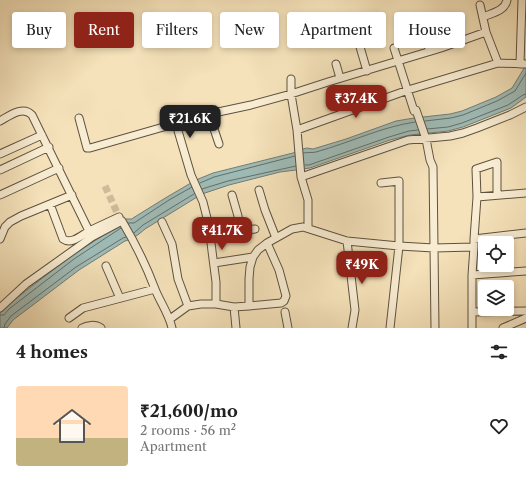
<!DOCTYPE html>
<meta charset="utf-8">
<style>
:root{--surface:#fff;--page:#f2f2f2;--text:#222;--muted:#767676;--accent:#8f2418}
body{margin:0;font-family:"Libre Caslon Text",serif;background:var(--page);color:var(--text);height:100vh;display:flex;flex-direction:column;font-size:15px;white-space:nowrap}
*{box-sizing:border-box;margin:0}
p{font-size:13px;color:var(--muted)}
.icon{flex:none;width:22px;height:22px;fill:none;stroke:currentColor;stroke-width:2;stroke-linecap:round;stroke-linejoin:round}
.map{position:relative;height:328px;overflow:hidden}
.sheet{display:flex;flex-direction:column;background:var(--surface);flex:1}
.sheet>*{flex:none}
.hud{position:absolute;left:12px;top:12px;width:502px;height:36px;display:flex;gap:8px}
.tools{position:absolute;left:478px;top:236px;display:grid;gap:8px}
.tools a{display:grid;place-items:center;width:36px;height:36px;border-radius:4px;background:var(--surface);box-shadow:0 2px 6px #0003;font-size:20px}
.price{position:absolute;translate:-50% -34px;padding:0 9px;border-radius:8px;background:var(--accent);color:#fff;font-size:13px;line-height:26px;filter:drop-shadow(0 1px 2px #0008)}
.price::after{content:'';position:absolute;left:50%;top:24px;width:12px;height:9px;margin-left:-6px;background:inherit;clip-path:polygon(0 0,100% 0,50% 100%)}
.price.current{background:#222;color:#fff}
ul{padding:0;list-style:none}
li{display:flex;align-items:center;gap:12px;height:100px;padding:0 16px}
li span{display:grid;place-items:center;flex:none;width:112px;height:80px;border-radius:4px;color:#555}
li>.icon{margin-inline-start:auto}
span .icon{width:48px;height:48px;fill:#fffc;stroke-width:1}
li b{font-size:17px}
h2{display:flex;justify-content:space-between;align-items:center;height:48px;padding:0 16px;font-size:17px}
.pill{padding:0 14px;border-radius:4px;background:var(--surface);box-shadow:0 2px 6px #0003;font-size:14px;line-height:36px}
.pill.current{background:var(--accent);color:#fff}
.map>svg:first-child{display:block}
</style>
<div class="map">
<svg width="526" height="328" viewBox="0 0 526 328">
<rect width="100%" height="100%" fill="#f5e2ba"/>
<filter id="stains"><feTurbulence type="fractalNoise" baseFrequency=".005" numOctaves="4"/><feColorMatrix values="0 0 0 0 .2 0 0 0 0 .09 0 0 0 0 .02 0 0 0 .5 -.17"/></filter>
<radialGradient id="worn" r=".72"><stop offset=".6" stop-color="#630" stop-opacity="0"/><stop offset="1" stop-color="#630" stop-opacity=".3"/></radialGradient>
<path fill="#9fbcb8" stroke="#717e77" d="M 526,65 L 526,97 L 511,108 L 463,127 L 448,131 L 410,135 L 390,140 L 310,168 L 296,170 L 280,172 L 229,185 L 202,194 L 145,229 C 138,235 133,239 125,241 L 79,270 L 13,320 L 7,328 L 0,328 L 0,313 L 6,306 L 71,256 L 118,226 L 126,219 L 132,219 L 133,218 L 167,197 L 196,180 L 213,173 L 293,153 L 299,150 L 307,148 L 313,149 L 346,139 L 396,121 L 414,118 L 450,114 L 462,111 L 496,97 L 512,88 Z"/>
<g fill="none" stroke-linecap="round" stroke-linejoin="round">
<path stroke="#666f67" stroke-width="1" d="M 425,121 L 451,118 L 463,115 L 497,101 L 515,91 L 526,73
M 427,129 L 448,127 L 462,123 L 508,105 L 523,95 L 526,94
M 303,153 C 308,152 312,153 316,152 C 349,143 381,127 415,122
M 305,165 L 309,165 L 389,137 L 409,131 L 418,130
M 200,183 L 214,177 L 295,156
M 202,189 L 228,181 L 296,166
M 128,223 L 134,223 L 169,200 L 192,187
M 134,233 L 143,225 L 194,194
M 0,315 L 4,315 L 9,309 L 74,259 L 121,228
M 4,328 L 5,324 L 11,316 L 76,267 L 123,238 L 126,237"/>
<path stroke="#cdbc99" stroke-width="7" stroke-dasharray="7 3.5" stroke-linecap="butt" d="M 105,186 L 119,217 L 122,221"/>
<defs>
<path id="street" d="M 480,5 L 486,32 L 498,63
M 483,17 C 492,13 505,11 507,0
M 425,38 L 430,51
M 360,47 L 367,71
M 394,48 L 414,111
M 336,64 L 340,78
M 520,64 L 522,0
M 291,79 L 291,94 L 297,130 L 301,177 L 308,200 L 308,228
M 416,110 L 426,139 L 430,160 L 433,167 L 435,328
M 209,114 L 219,144
M 79,118 L 87,148 L 90,148 L 209,114 L 251,105 L 291,94 L 328,82 L 441,48 L 486,32
M 0,121 C 9,116 23,105 32,115 L 89,231 L 119,217
M 176,124 L 191,175 L 203,202 L 209,226 L 212,251 L 216,282 L 216,304
M 297,130 L 408,90 L 498,63 L 526,64
M 0,154 L 42,135
M 0,170 L 49,147
M 301,177 L 408,140 L 450,136 L 463,133 L 477,128 L 510,115 L 526,107
M 381,183 L 399,181 L 399,246 L 390,328
M 259,190 L 265,210 L 276,238
M 0,195 L 59,168
M 232,195 L 238,216 L 240,231
M 477,197 L 526,193
M 50,204 L 63,239 C 71,245 82,235 89,231 L 91,234
M 162,222 L 172,244 L 178,279 L 188,306
M 210,237 L 240,231 L 255,229
M 0,239 L 5,227 L 10,222 L 21,216 L 72,195
M 474,239 L 526,233
M 347,241 L 355,310 L 352,328
M 214,263 L 253,257
M 106,266 L 119,296 L 121,298 L 155,289 C 160,302 169,314 172,328
M 472,275 L 526,271
M 249,306 L 281,303 L 284,301 L 286,296 L 279,270 L 267,243
M 234,307 L 236,328
M 0,308 L 26,284 L 92,237 L 122,221 C 135,243 146,265 155,289
M 285,312 L 288,328
M 472,312 L 526,311
M 69,318 L 83,308 L 121,298
M 170,319 L 188,306 L 201,304 L 216,304 L 234,307 L 249,306 L 249,279 L 250,267 L 253,257 L 258,250 L 267,243 L 292,229 L 303,227 L 347,241 L 399,246 L 434,248 L 474,247
M 82,328 C 87,325 95,324 101,328
M 472,328 L 472,275 L 474,247 L 474,239 L 477,197 L 476,169 L 497,162 L 497,195
M 503,328 L 526,318"/>
</defs>
<use href="#street" stroke="#5e523f" stroke-width="9"/>
<use href="#street" stroke="#f8ecd2" stroke-width="7"/>
</g>
<rect width="100%" height="100%" filter="url(#stains)"/>
<rect width="100%" height="100%" fill="url(#worn)"/>
</svg>
<div class="tools">
<a><svg class="icon" aria-label="locate" viewBox="0 0 24 24"><circle cx="12" cy="12" r="6"/><path d="M12 2v4M12 18v4M2 12h4M18 12h4"/></svg></a>
<a><svg class="icon" aria-label="layers" viewBox="0 0 24 24"><path d="M12 4l9 5-9 5-9-5zM3 14l9 5 9-5"/></svg></a>
</div>
<b class="price" style="left:356px;top:119px">₹37.4K</b>
<b class="price current" style="left:190px;top:139px">₹21.6K</b>
<b class="price" style="left:222px;top:251px">₹41.7K</b>
<b class="price" style="left:362px;top:285px">₹49K</b>
<div class="hud">
<a class="pill">Buy</a>
<a class="pill current">Rent</a>
<a class="pill">Filters</a>
<a class="pill">New</a>
<a class="pill">Apartment</a>
<a class="pill">House</a>
</div>
</div>
<section class="sheet">
<h2>4 homes<svg class="icon" aria-label="filters" viewBox="0 0 24 24"><path d="M4 7h16M4 17h16"/><circle cx="9" cy="7" r="2"/><circle cx="15" cy="17" r="2"/></svg></h2>
<ul>
<li><span style="background:linear-gradient(#ffd9b3 65%,#c2b280 0)"><svg class="icon" aria-label="home" viewBox="0 0 24 24"><path d="M3 11l9-7 9 7M6 9v11h12V9"/></svg></span><div><b>₹21,600/mo</b><p>2 rooms · 56 m²</p><p>Apartment</p></div><svg class="icon" aria-label="heart" viewBox="0 0 24 24"><path d="M12 20l-8-8c-3-5 5-10 8-4 3-6 11-1 8 4z"/></svg></li>
</ul>
</section>
